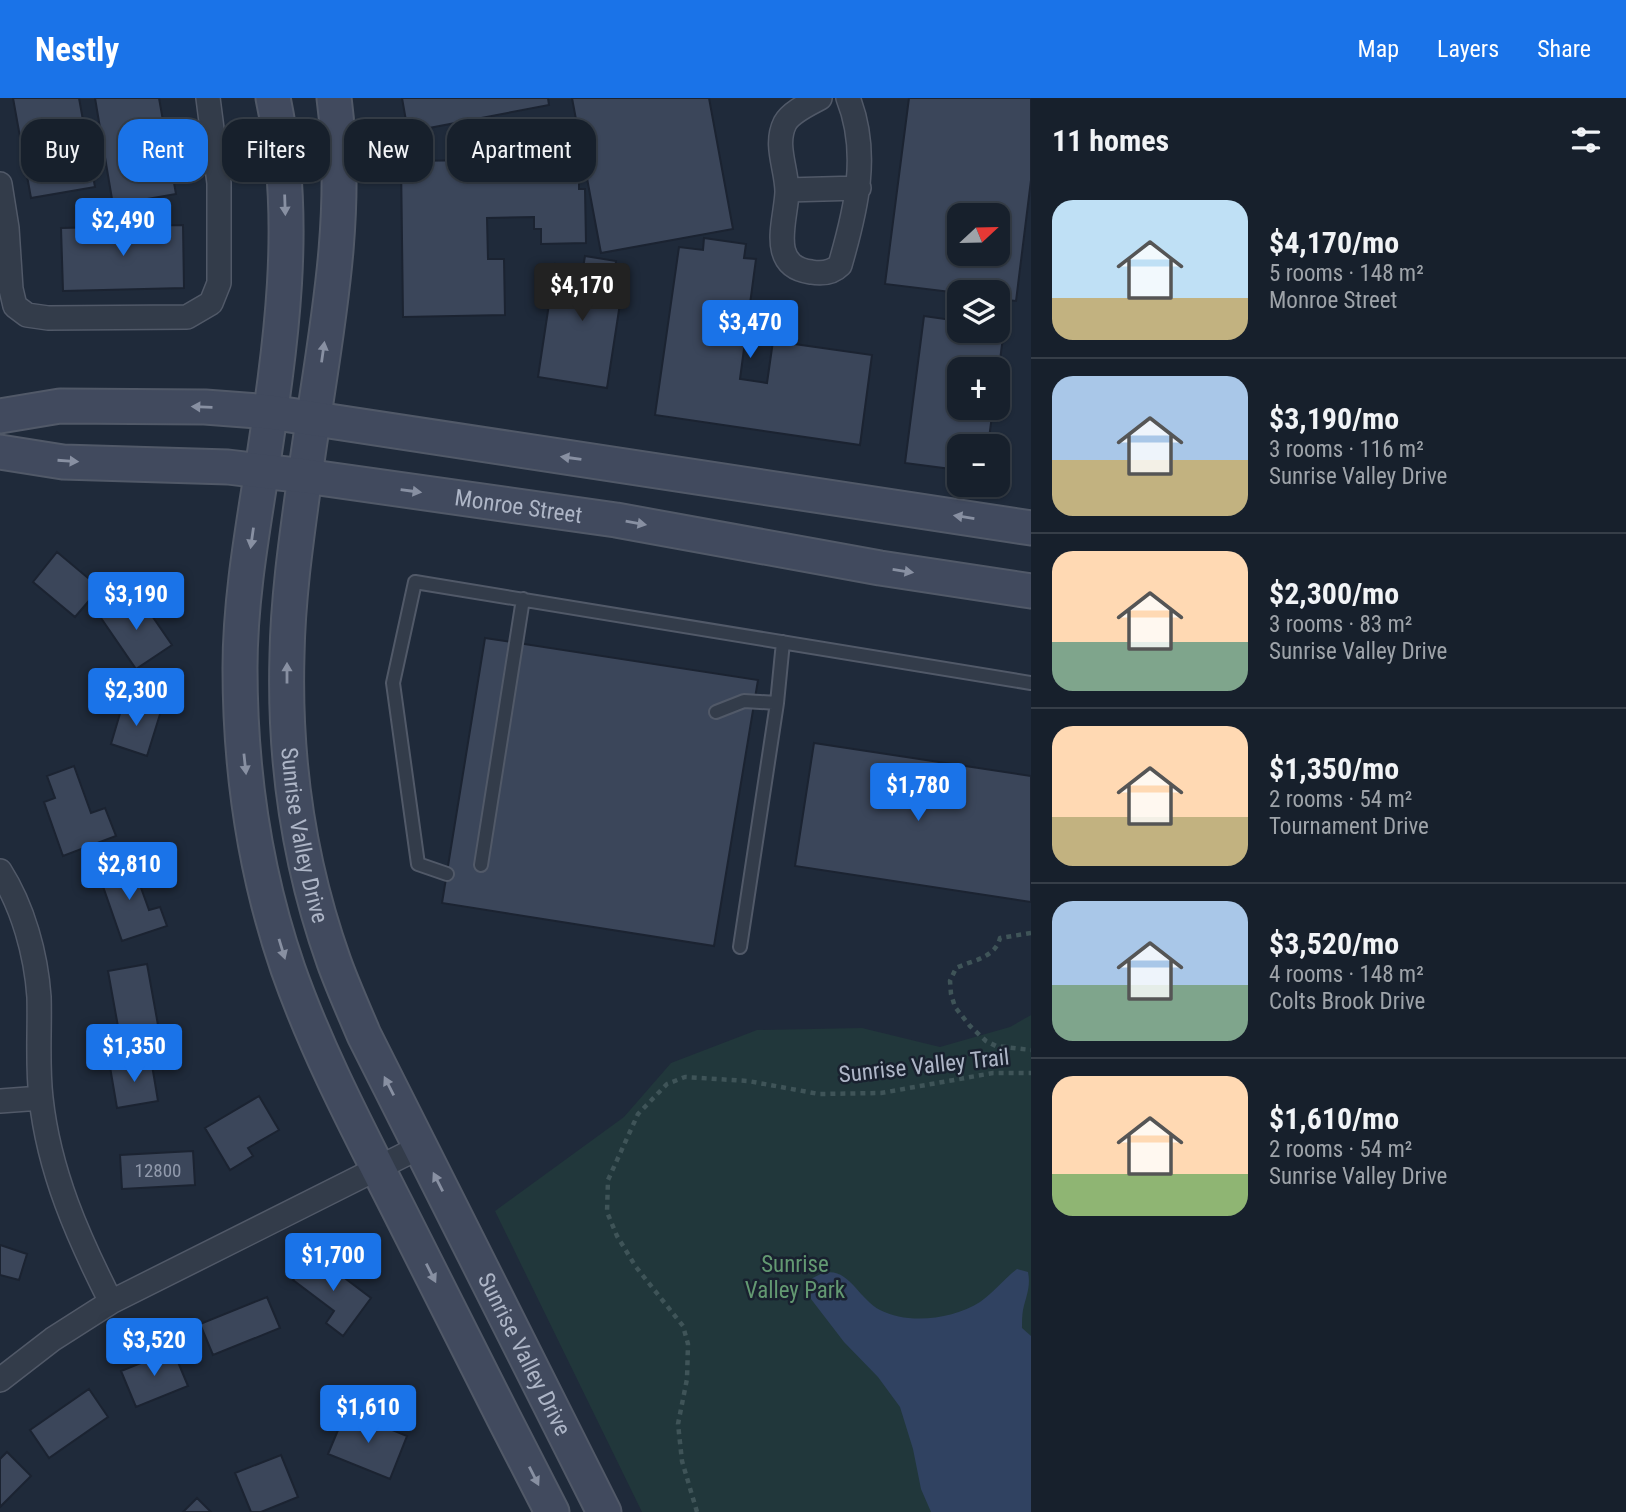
<!DOCTYPE html>
<meta charset="utf-8">
<style>
:root{--surface:#17202c;--page:#202834;--text:#f1f3f6;--muted:#9ea3a9;--line:#363e48;--accent:#1a73e8}
body{margin:0;font-family:"Roboto Condensed",sans-serif;background:var(--page);color:var(--text);height:100vh;display:flex;flex-direction:column;font-size:26px;white-space:nowrap}
*{box-sizing:border-box;margin:0}
p{font-size:23px;color:var(--muted)}
.icon{flex:none;width:38px;height:38px;fill:none;stroke:currentColor;stroke-width:2;stroke-linecap:round;stroke-linejoin:round}
.map{position:relative;flex:1;overflow:hidden}
.sheet{display:flex;flex-direction:column;background:var(--surface);width:595px}
.sheet>*{flex:none}
.top-card{position:absolute;left:21px;top:21px;width:665px;height:63px;display:flex;gap:14px}
.needle{width:46px;rotate:68deg}
.tools{position:absolute;left:947px;top:105px;display:grid;gap:14px}
.tools a{display:grid;place-items:center;width:63px;height:63px;border-radius:14px;background:var(--surface);box-shadow:0 2px 5px #0004,0 0 0 2px var(--line);font-size:35px}
.price{position:absolute;translate:-50% -60px;padding:0 16px;border-radius:7px;background:var(--accent);color:#fff;font-size:23px;line-height:46px;filter:drop-shadow(0 2px 4px #0008)}
.price::after{content:'';position:absolute;left:50%;top:42px;width:21px;height:16px;margin-left:-10px;background:inherit;clip-path:polygon(0 0,100% 0,50% 100%)}
.price.selected{background:#222;color:#fff}
ul{padding:0;list-style:none}
li{display:flex;align-items:center;gap:21px;height:175px;padding:0 21px}
li+li{border-top:2px solid var(--line)}
li span{display:grid;place-items:center;flex:none;width:196px;height:140px;border-radius:21px;color:#555}
li>.icon{margin-inline-start:auto}
span .icon{width:84px;height:84px;fill:#fffc;stroke-width:1}
li b{font-size:30px}
h2{display:flex;justify-content:space-between;align-items:center;height:84px;padding:0 21px;font-size:30px}
.tag{padding:0 24px;border-radius:21px;background:var(--surface);box-shadow:0 2px 5px #0004,0 0 0 2px var(--line);font-size:24px;line-height:63px}
.tag.selected{background:var(--accent);color:#fff}
header{display:flex;align-items:center;gap:42px;box-sizing:border-box;height:98px;padding:0 35px;background:var(--accent);color:#fff}
header strong{font-size:33px}
nav{display:flex;gap:38px;margin-inline-start:auto;font-size:24px}
main{display:flex;flex:1;min-height:0}
.map>svg:first-child{display:block}
</style>
<header>
<strong>Nestly</strong>
<nav><a>Map</a><a>Layers</a><a>Share</a></nav>
</header>
<main>
<div class="map">
<svg width="1031" height="1414" viewBox="0 0 1031 1414">
<rect width="100%" height="100%" fill="#1f2a3a"/>
<path fill="#21373b" d="M 1031,917 L 1031,1414 L 642,1414 L 495,1113 L 624,1019 L 671,965 L 757,932 L 862,930 L 940,949 L 1010,929 Z"/>
<path fill="#304261" d="M 1017,1171 L 1028,1174 C 1031,1189 1026,1198 1023,1212 C 1022,1218 1022,1224 1022,1230 L 1031,1238 L 1031,1414 L 931,1414 L 921,1391 L 913,1351 L 900,1309 L 878,1279 L 844,1244 L 811,1201 L 810,1182 C 845,1157 855,1199 880,1212 C 909,1227 953,1221 980,1204 C 993,1195 1004,1181 1017,1171 Z"/>
<path fill="#3b465a" stroke="#1b2331" stroke-width="2" fill-rule="evenodd" d="M 13,0 L 79,0 L 95,89 L 31,100 Z
M 95,0 L 159,0 L 176,96 L 113,107 Z
M 402,0 L 548,0 L 549,7 L 408,34 Z
M 572,0 L 709,0 L 733,131 L 601,155 Z
M 909,0 L 1031,0 L 1031,82 L 1016,203 L 998,201 L 998,194 L 959,195 L 885,186 ZM 959,117 L 998,117 L 998,156 L 959,156 Z
M 579,61 L 579,91 L 585,91 L 586,145 L 541,146 L 541,131 L 534,131 L 534,119 L 487,120 L 488,161 L 504,161 L 505,217 L 403,219 L 401,63 Z
M 183,127 L 184,190 L 63,193 L 61,130 Z
M 704,140 L 746,146 L 744,160 L 756,161 L 740,281 L 767,285 L 773,243 L 872,257 L 860,347 L 655,317 L 679,149 L 703,152 Z
M 585,158 L 616,163 L 615,171 L 625,173 L 607,290 L 538,279 L 555,166 L 583,170 Z
M 924,218 L 959,223 L 959,233 L 998,233 L 998,230 L 1004,231 L 998,278 L 998,271 L 959,271 L 959,310 L 993,310 L 988,348 L 959,348 L 959,372 L 905,365 Z
M 57,454 L 100,490 L 75,519 L 33,484 Z
M 137,496 L 172,547 L 136,571 L 101,520 Z
M 485,540 L 758,582 L 714,848 L 442,805 Z
M 124,602 L 161,613 L 147,658 L 111,646 Z
M 814,645 L 1031,678 L 1031,804 L 795,768 Z
M 74,668 L 91,715 L 105,710 L 116,738 L 63,758 L 44,704 L 55,700 L 47,678 Z
M 131,762 L 149,812 L 160,809 L 167,828 L 122,843 L 98,774 Z
M 147,866 L 158,927 L 119,934 L 108,873 Z
M 151,961 L 158,1003 L 117,1010 L 110,969 Z
M 259,998 L 279,1032 L 248,1050 L 253,1058 L 230,1072 L 205,1030 Z
M 193,1053 L 195,1087 L 122,1091 L 120,1057 Z
M 0,1147 L 27,1156 L 19,1182 L 0,1177 Z
M 313,1156 L 371,1200 L 343,1238 L 326,1225 L 334,1213 L 293,1182 Z
M 267,1199 L 280,1230 L 213,1257 L 200,1226 Z
M 173,1252 L 188,1288 L 136,1309 L 121,1273 Z
M 89,1291 L 108,1319 L 49,1360 L 30,1332 Z
M 346,1313 L 407,1338 L 390,1381 L 328,1356 Z
M 7,1354 L 31,1378 L 0,1409 L 0,1361 Z
M 281,1357 L 298,1399 L 261,1414 L 251,1414 L 235,1375 Z
M 197,1400 L 211,1414 L 183,1414 Z"/>
<g fill="none" stroke-linecap="round" stroke-linejoin="round">
<defs>
<path id="lane" d="M 716,614 L 744,603 L 777,605
M 481,767 L 523,501
M 447,776 L 418,766 L 393,585 L 415,484 L 1031,585
M 740,849 L 777,605 L 783,544"/>
<path id="street" d="M 820,0 C 809,6 791,14 785,25 C 774,47 787,71 787,94 C 786,123 767,168 811,174 C 822,176 832,175 840,167 C 856,112 870,55 848,0
M 0,86 L 7,130 L 11,191 L 15,208 L 27,217 L 48,220 L 187,219 L 211,205 L 219,185 L 219,85 L 208,0
M 787,92 L 859,90
M 0,773 C 23,809 36,856 39,899 C 40,932 37,966 41,1000 C 49,1074 78,1139 111,1204
M 0,1003 L 41,1000
M 0,1282 L 53,1241 L 111,1204 L 420,1049"/>
<g id="secondary">
<path d="M 273,0 C 300,125 280,253 261,378 C 251,441 240,506 240,570 C 240,672 255,775 288,871 C 320,962 367,1048 410,1134 C 457,1228 504,1321 552,1414"/>
<path id="s1" d="M 334,0 C 351,127 322,253 305,378 C 297,437 288,497 287,557 C 284,660 299,766 334,864 C 343,889 354,913 364,937 L 604,1414"/>
<path d="M 0,318 L 60,308 L 205,309 L 270,314 L 1031,430"/>
<path id="s2" d="M 0,354 L 63,364 L 228,369 L 305,378 L 616,422 L 880,470 L 1031,493"/>
</g>
</defs>
<use href="#lane" stroke="#515968" stroke-width="16"/>
<use href="#street" stroke="#515968" stroke-width="26"/>
<use href="#secondary" stroke="#515968" stroke-width="37"/>
<path stroke="#3f5458" stroke-width="4.5" stroke-dasharray="5 5" stroke-linecap="butt" d="M 1031,835 L 1000,840 C 995,860 973,862 956,870 L 950,883 L 951,896 L 955,909 L 970,928 L 986,943 L 996,948 L 1031,952
M 697,1414 L 682,1363 L 678,1326 L 687,1281 L 688,1246 L 683,1228 L 636,1169 L 617,1138 L 607,1114 L 608,1082 L 638,1016 L 667,986 L 685,979 L 748,983 L 819,996 L 881,995 L 993,975 L 1031,975"/>
<use href="#lane" stroke="#333c4a" stroke-width="12"/>
<use href="#street" stroke="#333c4a" stroke-width="23"/>
<use href="#secondary" stroke="#414a5e" stroke-width="33"/>
</g>
<defs><path id="oneway-solid" d="M-6-.8H1V-3.2L6.5 0L1 3.2V.8H-6Z" transform="scale(1.75)"/></defs>
<g fill="#8890a2">
<use href="#oneway-solid" transform="translate(285 107) rotate(88)"/>
<use href="#oneway-solid" transform="translate(323 254) rotate(-82)"/>
<use href="#oneway-solid" transform="translate(202 309) rotate(-178)"/>
<use href="#oneway-solid" transform="translate(571 360) rotate(-172)"/>
<use href="#oneway-solid" transform="translate(68 363) rotate(4)"/>
<use href="#oneway-solid" transform="translate(411 393) rotate(8)"/>
<use href="#oneway-solid" transform="translate(964 419) rotate(-171)"/>
<use href="#oneway-solid" transform="translate(636 425) rotate(10)"/>
<use href="#oneway-solid" transform="translate(252 440) rotate(98)"/>
<use href="#oneway-solid" transform="translate(903 473) rotate(9)"/>
<use href="#oneway-solid" transform="translate(287 575) rotate(-90)"/>
<use href="#oneway-solid" transform="translate(245 666) rotate(84)"/>
<use href="#oneway-solid" transform="translate(282 851) rotate(73)"/>
<use href="#oneway-solid" transform="translate(389 988) rotate(-117)"/>
<use href="#oneway-solid" transform="translate(438 1084) rotate(-117)"/>
<use href="#oneway-solid" transform="translate(431 1175) rotate(63)"/>
<use href="#oneway-solid" transform="translate(534 1378) rotate(63)"/>
</g>
<g text-anchor="middle" dominant-baseline="central" stroke-width="5" stroke-linejoin="round" paint-order="stroke">
<g font-size="19" fill="#919aac">
<text x="158" y="1072">12800</text>
</g>
<g font-size="23" fill="#aeb6c7" stroke="#19212f">
<text stroke="none"><textPath href="#s2" startOffset="522">Monroe Street</textPath></text>
<text stroke="none"><textPath href="#s1" startOffset="742">Sunrise Valley Drive</textPath></text>
<text transform="translate(924 968) rotate(-6)">Sunrise Valley Trail</text>
<text stroke="none"><textPath href="#s1" startOffset="1309">Sunrise Valley Drive</textPath></text>
</g>
<g font-size="23" fill="#639972" stroke="#19212f">
<text x="795" y="1166">Sunrise<tspan x="795" dy="26">Valley Park</tspan></text>
</g>
</g>
</svg>
<div class="tools">
<a><svg class="needle" viewBox="-14 -14 28 28"><path d="M0-13l5 13h-10z" fill="#e53935"/><path d="M0 13l5-13h-10z" fill="#9ea3a9"/></svg></a>
<a><svg class="icon" aria-label="layers" viewBox="0 0 24 24"><path d="M12 4l9 5-9 5-9-5zM3 14l9 5 9-5"/></svg></a>
<a>+</a>
<a>−</a>
</div>
<b class="price" style="left:123px;top:160px">$2,490</b>
<b class="price selected" style="left:582px;top:225px">$4,170</b>
<b class="price" style="left:750px;top:262px">$3,470</b>
<b class="price" style="left:136px;top:534px">$3,190</b>
<b class="price" style="left:136px;top:630px">$2,300</b>
<b class="price" style="left:918px;top:725px">$1,780</b>
<b class="price" style="left:129px;top:804px">$2,810</b>
<b class="price" style="left:134px;top:986px">$1,350</b>
<b class="price" style="left:333px;top:1195px">$1,700</b>
<b class="price" style="left:154px;top:1280px">$3,520</b>
<b class="price" style="left:368px;top:1347px">$1,610</b>
<div class="top-card">
<a class="tag">Buy</a>
<a class="tag selected">Rent</a>
<a class="tag">Filters</a>
<a class="tag">New</a>
<a class="tag">Apartment</a>
</div>
</div>
<section class="sheet">
<h2>11 homes<svg class="icon" aria-label="filters" viewBox="0 0 24 24"><path d="M4 7h16M4 17h16"/><circle cx="9" cy="7" r="2"/><circle cx="15" cy="17" r="2"/></svg></h2>
<ul>
<li><span style="background:linear-gradient(#bfe0f5 70%,#c2b280 0)"><svg class="icon" aria-label="home" viewBox="0 0 24 24"><path d="M3 11l9-7 9 7M6 9v11h12V9"/></svg></span><div><b>$4,170/mo</b><p>5 rooms · 148 m²</p><p>Monroe Street</p></div></li>
<li><span style="background:linear-gradient(#a9c7e8 60%,#c2b280 0)"><svg class="icon" aria-label="home" viewBox="0 0 24 24"><path d="M3 11l9-7 9 7M6 9v11h12V9"/></svg></span><div><b>$3,190/mo</b><p>3 rooms · 116 m²</p><p>Sunrise Valley Drive</p></div></li>
<li><span style="background:linear-gradient(#ffd9b3 65%,#7fa58c 0)"><svg class="icon" aria-label="home" viewBox="0 0 24 24"><path d="M3 11l9-7 9 7M6 9v11h12V9"/></svg></span><div><b>$2,300/mo</b><p>3 rooms · 83 m²</p><p>Sunrise Valley Drive</p></div></li>
<li><span style="background:linear-gradient(#ffd9b3 65%,#c2b280 0)"><svg class="icon" aria-label="home" viewBox="0 0 24 24"><path d="M3 11l9-7 9 7M6 9v11h12V9"/></svg></span><div><b>$1,350/mo</b><p>2 rooms · 54 m²</p><p>Tournament Drive</p></div></li>
<li><span style="background:linear-gradient(#a9c7e8 60%,#7fa58c 0)"><svg class="icon" aria-label="home" viewBox="0 0 24 24"><path d="M3 11l9-7 9 7M6 9v11h12V9"/></svg></span><div><b>$3,520/mo</b><p>4 rooms · 148 m²</p><p>Colts Brook Drive</p></div></li>
<li><span style="background:linear-gradient(#ffd9b3 70%,#8fb573 0)"><svg class="icon" aria-label="home" viewBox="0 0 24 24"><path d="M3 11l9-7 9 7M6 9v11h12V9"/></svg></span><div><b>$1,610/mo</b><p>2 rooms · 54 m²</p><p>Sunrise Valley Drive</p></div></li>
</ul>
</section>
</main>
